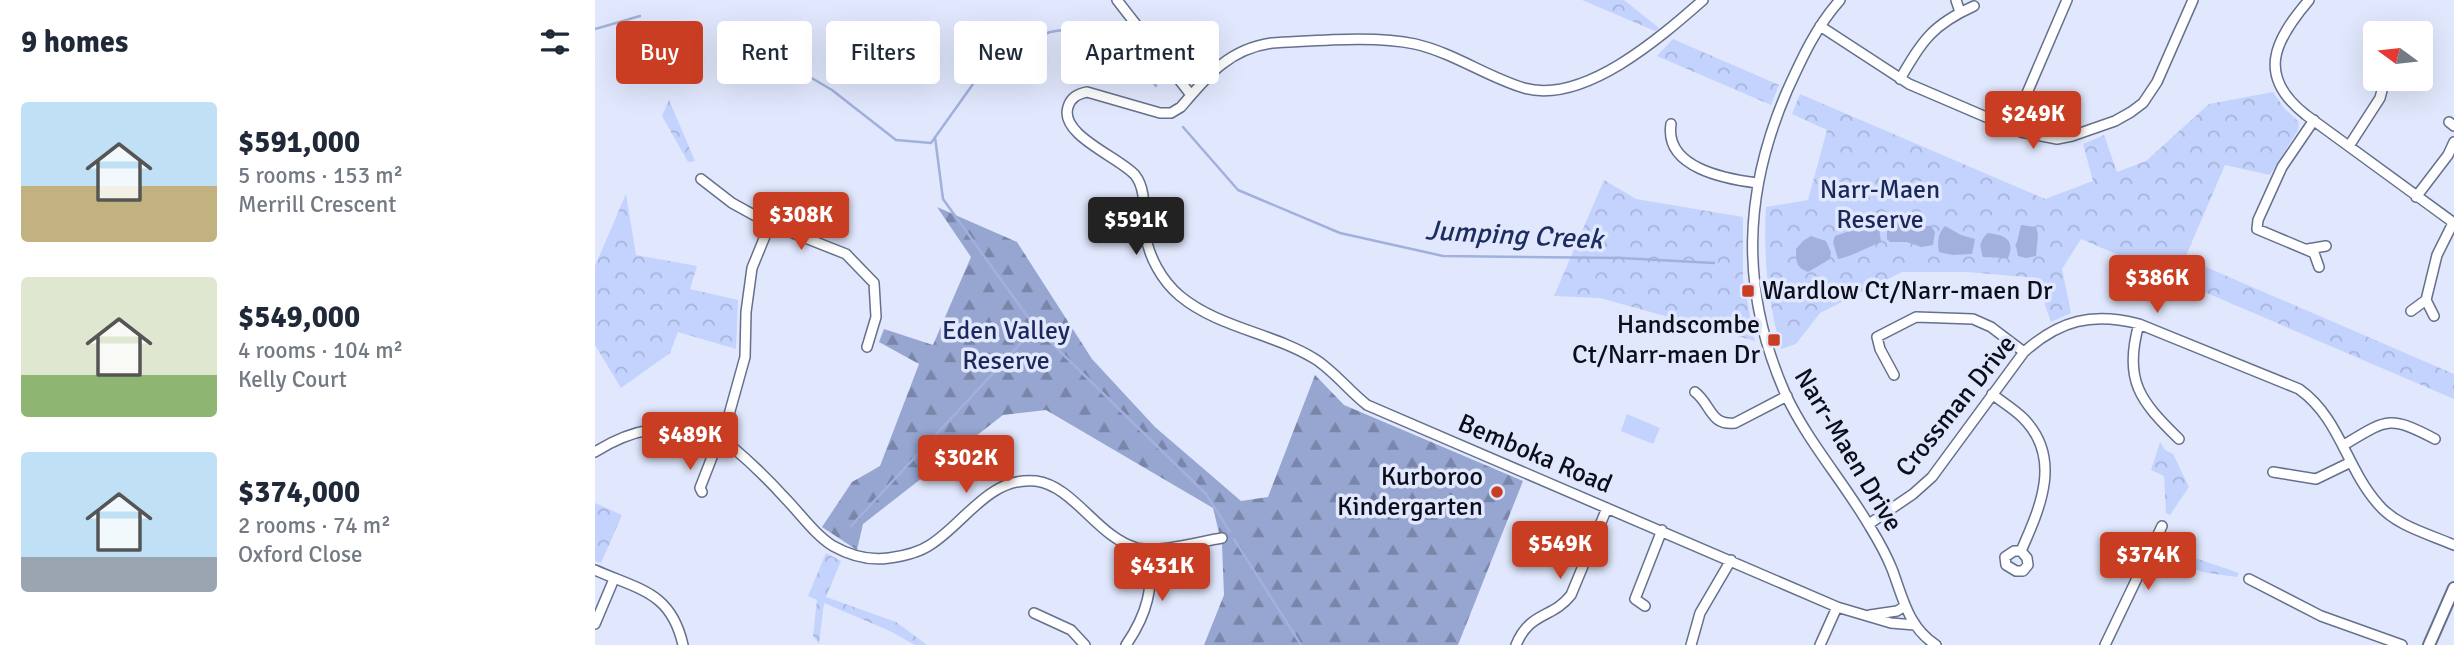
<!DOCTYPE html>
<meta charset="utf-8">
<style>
:root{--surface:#fff;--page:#f2f2f3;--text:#1f2937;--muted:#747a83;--accent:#c93e22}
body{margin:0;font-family:Signika,sans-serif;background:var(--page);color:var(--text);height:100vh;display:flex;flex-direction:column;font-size:26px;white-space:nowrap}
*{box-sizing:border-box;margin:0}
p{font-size:23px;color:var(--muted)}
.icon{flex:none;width:38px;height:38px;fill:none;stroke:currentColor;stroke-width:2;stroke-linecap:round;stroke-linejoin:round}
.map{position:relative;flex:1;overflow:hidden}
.sheet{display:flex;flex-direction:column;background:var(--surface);width:595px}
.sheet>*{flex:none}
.hud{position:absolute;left:21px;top:21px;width:665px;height:63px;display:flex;gap:14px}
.needle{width:46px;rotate:285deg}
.fabs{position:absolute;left:1768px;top:21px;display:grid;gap:14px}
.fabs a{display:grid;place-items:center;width:70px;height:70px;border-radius:7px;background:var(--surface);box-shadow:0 7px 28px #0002;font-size:35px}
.price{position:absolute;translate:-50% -60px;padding:0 16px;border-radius:7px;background:var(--accent);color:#fff;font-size:23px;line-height:46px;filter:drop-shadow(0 2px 4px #0008)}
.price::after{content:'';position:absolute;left:50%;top:42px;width:21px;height:16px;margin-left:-10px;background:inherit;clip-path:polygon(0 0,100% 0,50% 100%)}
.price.active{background:#222;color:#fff}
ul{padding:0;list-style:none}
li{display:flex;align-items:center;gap:21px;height:175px;padding:0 21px}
li span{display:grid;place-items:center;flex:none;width:196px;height:140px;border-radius:7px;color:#555}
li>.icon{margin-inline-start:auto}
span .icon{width:84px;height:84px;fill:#fffc;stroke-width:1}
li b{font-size:30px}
h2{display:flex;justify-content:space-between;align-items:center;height:84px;padding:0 21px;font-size:30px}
.pill{padding:0 24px;border-radius:7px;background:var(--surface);box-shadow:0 7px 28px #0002;font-size:24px;line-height:63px}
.pill.active{background:var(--accent);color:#fff}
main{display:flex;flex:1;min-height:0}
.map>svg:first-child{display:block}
</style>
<main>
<section class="sheet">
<h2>9 homes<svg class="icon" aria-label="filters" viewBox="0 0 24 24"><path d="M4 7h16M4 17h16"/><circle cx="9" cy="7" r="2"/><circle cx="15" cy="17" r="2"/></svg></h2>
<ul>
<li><span style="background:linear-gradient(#bfe0f5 60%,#c2b280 0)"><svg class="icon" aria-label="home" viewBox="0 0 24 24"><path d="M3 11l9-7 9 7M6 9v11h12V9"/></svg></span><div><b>$591,000</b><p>5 rooms · 153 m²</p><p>Merrill Crescent</p></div></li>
<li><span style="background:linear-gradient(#dfe7d0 70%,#8fb573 0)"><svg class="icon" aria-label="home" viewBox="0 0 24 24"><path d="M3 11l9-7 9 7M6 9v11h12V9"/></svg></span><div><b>$549,000</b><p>4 rooms · 104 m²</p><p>Kelly Court</p></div></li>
<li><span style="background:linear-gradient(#bfe0f5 75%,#9aa5b1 0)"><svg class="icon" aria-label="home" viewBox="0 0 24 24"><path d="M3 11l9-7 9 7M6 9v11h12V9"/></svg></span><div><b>$374,000</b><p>2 rooms · 74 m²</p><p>Oxford Close</p></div></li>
</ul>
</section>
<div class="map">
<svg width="1859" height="645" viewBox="0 0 1859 645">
<defs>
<pattern id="forest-firs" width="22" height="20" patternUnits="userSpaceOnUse" patternTransform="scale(1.75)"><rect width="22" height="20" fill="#96a6d1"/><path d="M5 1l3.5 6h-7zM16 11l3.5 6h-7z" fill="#7986a9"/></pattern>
<pattern id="park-crowns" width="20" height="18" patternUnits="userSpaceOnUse" patternTransform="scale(1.75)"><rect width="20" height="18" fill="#c3d3fe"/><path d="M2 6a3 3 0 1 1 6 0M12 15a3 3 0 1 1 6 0" fill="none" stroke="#a6b4d9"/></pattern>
</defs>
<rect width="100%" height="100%" fill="#e1e8fd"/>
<path fill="#c3d3fe" d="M 1032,414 L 1065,428 L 1058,444 L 1026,431 Z"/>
<path fill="url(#forest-firs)" d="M 342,207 L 422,242 L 497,359 L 560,427 L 646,501 L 673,497 L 720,375 L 749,405 L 928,481 L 863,645 L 609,645 L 629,595 L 627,545 L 618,508 L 451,410 L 408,415 L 268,524 L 262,550 L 227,527 L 257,482 L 285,466 L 324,364 L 284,342 L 289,329 L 338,345 L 376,257 Z"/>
<path fill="url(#park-crowns)" d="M 987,0 L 1029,0 L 1064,28 L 1060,31 Z
M 1078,39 L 1184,85 L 1176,105 L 1062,56 Z
M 1678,92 L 1689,108 L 1704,122 L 1703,130 L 1675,175 L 1630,165 L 1590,258 L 1859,374 L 1859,399 L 1486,239 L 1467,269 L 1476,313 L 1456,322 L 1441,278 L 1372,272 L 1307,272 L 1225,313 L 1201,344 L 1186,349 C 1173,301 1168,257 1171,207 L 1213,200 L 1232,130 L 1197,114 L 1205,94 L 1450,199 L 1498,181 L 1488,144 L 1509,135 L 1522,172 L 1551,161 L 1614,104 Z
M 74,100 L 100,161 L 93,162 L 67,116 Z
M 1009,180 L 1041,199 L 1148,217 L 1148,279 L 1160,341 L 1005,298 L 959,296 Z
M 31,194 L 41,255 L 102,266 L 95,289 L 143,300 L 141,349 L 83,332 L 75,353 L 26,388 L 0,345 L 0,266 Z
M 1565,442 L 1570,450 L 1578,454 L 1594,487 L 1575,515 L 1571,513 L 1569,476 L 1556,470 Z
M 0,503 L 27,515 L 6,563 L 0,561 Z
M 1568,547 L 1644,573 L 1642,577 L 1607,572 L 1566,552 Z
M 231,553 L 246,561 L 231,597 L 301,622 L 332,645 L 320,645 L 295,631 L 229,603 L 224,644 L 218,636 L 222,600 L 213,596 Z"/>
<path fill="#a1b0dc" d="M 1300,218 L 1308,219 L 1316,225 L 1336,226 L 1340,232 L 1338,245 L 1326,247 L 1312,242 L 1295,242 L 1292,239 L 1292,223 Z
M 1426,225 L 1441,227 L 1443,234 L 1441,256 L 1431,258 L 1423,256 L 1421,246 Z
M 1350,226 L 1366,235 L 1380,239 L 1377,254 L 1358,255 L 1344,252 C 1342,241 1343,234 1350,226 Z
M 1281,227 L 1284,228 L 1286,242 C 1273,247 1255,257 1243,259 L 1238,242 L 1240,236 L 1260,229 Z
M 1393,233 C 1409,235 1421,239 1413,258 L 1388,257 C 1385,248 1384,240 1393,233 Z
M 1216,236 L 1231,241 L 1236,252 L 1235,259 L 1213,272 C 1201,268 1201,260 1201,249 L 1208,241 Z"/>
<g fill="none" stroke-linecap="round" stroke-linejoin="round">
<path stroke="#a1b0dc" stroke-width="2.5" d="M 0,29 L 45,16
M 130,32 L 176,54 L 237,90 L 301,140 L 336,143 L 398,56 L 455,32 L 499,25 L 519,27 L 561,86
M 588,127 L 643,190 L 745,233 L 848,256 L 1026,258 L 1119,263
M 340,137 L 348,199 L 440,327 L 611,494 L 635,532
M 256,526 L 440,328
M 639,539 L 706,645"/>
<defs>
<path id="minor" d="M 522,0 L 596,95
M 1108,0 C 1067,36 989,105 929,88 C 892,77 859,53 820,44 C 779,35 721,41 677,43 C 634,49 613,75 586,107 L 576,113 L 565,113 L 492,92 C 483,94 476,97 473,107 C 464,135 524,157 540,175 C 552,190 548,214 550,232 C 553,256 567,281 585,296 C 624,328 678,333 720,359 C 739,371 754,391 772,405 L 1242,607 L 1296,623 L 1320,625
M 1245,0 C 1221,27 1207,58 1192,91 C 1148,193 1145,290 1190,393 C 1212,441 1249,482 1275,527 C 1283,540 1291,554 1297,569 C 1308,598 1313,627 1341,645
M 1361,0 L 1365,12
M 1714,0 C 1679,41 1661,76 1711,115 L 1859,223
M 1225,26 L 1314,84 L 1426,132 L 1462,139 L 1477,136 L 1520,121 L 1536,112 L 1548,103 L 1562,82 L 1598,0
M 1774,59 L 1780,65
M 1305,79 C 1328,40 1337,25 1379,6
M 1719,120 L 1687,167 L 1663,220 L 1662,229 L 1719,253 L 1724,267
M 1854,122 L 1859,126
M 1076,124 C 1069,168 1131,179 1162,183
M 1417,128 L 1472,0
M 1754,146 L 1785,98 L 1790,79
M 106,179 L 137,203 L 175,224 L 251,254 L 279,283 L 281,317 L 272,347
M 1821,197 L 1853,155 L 1859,142
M 1713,249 L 1731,246
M 1831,300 L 1842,255 L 1858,223
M 1816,311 L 1831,300 L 1839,316
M 1544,324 C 1528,380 1545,401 1584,439
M 1299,375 L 1285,349 L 1282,337 L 1321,317 L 1378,319 L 1396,327 L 1429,352
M 1100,392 C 1116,404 1115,426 1140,423 L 1192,396
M 1397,394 C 1407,402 1419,409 1428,418 C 1468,458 1445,508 1426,551 L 1432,558 L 1433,565 L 1428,571 L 1421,571 L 1411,565 L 1410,557 L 1419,551 L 1426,551
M112 440a12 12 0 1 1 24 0a12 12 0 1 1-24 0Z
M 130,429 L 150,357 L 151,312 L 157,268 L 175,224
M 135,445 C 154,461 172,478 189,497 C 205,513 219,534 238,546 C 256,556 274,561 294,558 C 309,556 323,553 335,545 C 370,523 394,476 441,481 C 479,486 503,538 542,548 C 566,553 602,542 627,538
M 1749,445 C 1792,419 1794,415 1840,439
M 0,452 C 38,428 71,423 114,434
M 1678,472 L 1721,479 L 1756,462
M 107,492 L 105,488 L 119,452
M 1274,524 L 1318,494 L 1337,477 L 1429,352 C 1465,320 1497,312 1544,324 L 1704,389 C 1745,418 1751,468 1783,504 C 1801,526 1834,534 1859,545
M 0,570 C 45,590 76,592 88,645
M 1654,579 L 1726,616 L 1807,645
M 1050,606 L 1040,599 L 1067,530
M 439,613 L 476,630 L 490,645
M 1275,615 L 1302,611 L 1310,606
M 0,624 L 19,579
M 531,645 C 553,613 558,588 555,550
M 921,645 C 935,611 957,619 976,595 L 1012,508
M 1096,645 L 1105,613 L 1136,560
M 1225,645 L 1242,607
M 1510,645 L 1567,526"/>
<path id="major" d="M 1834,645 L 1859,588"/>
</defs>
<use href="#minor" stroke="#65708d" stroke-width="12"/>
<use href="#major" stroke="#65708d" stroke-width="14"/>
<use href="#minor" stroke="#fff" stroke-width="9"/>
<use href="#major" stroke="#fff" stroke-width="10"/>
</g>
<g fill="#c93e22" stroke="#e1e8fd" stroke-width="2.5">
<rect x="1146" y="284" width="14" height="14" rx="3.5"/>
<rect x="1172" y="333" width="14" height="14" rx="3.5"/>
<circle cx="902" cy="492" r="7"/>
</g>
<g text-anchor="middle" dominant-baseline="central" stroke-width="7" stroke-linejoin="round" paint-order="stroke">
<g font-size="26" fill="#1b285c" stroke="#e1e8fd">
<text x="1285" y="190">Narr-Maen<tspan x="1285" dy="30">Reserve</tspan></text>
<text x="411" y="331">Eden Valley<tspan x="411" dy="30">Reserve</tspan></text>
</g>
<g font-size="26" fill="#0c0f1b" stroke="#e1e8fd" text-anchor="end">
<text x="1167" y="291" text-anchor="start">Wardlow Ct/Narr-maen Dr</text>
<text x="1165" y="325">Handscombe<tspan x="1165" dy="30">Ct/Narr-maen Dr</tspan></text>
<text x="888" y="477">Kurboroo<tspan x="888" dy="30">Kindergarten</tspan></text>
</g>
<g font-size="26" fill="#0c0f1b" stroke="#e1e8fd">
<text transform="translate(1361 406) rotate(-51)">Crossman Drive</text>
<text transform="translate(1253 450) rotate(59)">Narr-Maen Drive</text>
<text transform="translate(940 454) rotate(23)">Bemboka Road</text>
</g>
<g font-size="28" font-style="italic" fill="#1e2d61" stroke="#e1e8fd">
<text transform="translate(919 235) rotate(3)">Jumping Creek</text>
</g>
</g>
</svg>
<div class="fabs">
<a><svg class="needle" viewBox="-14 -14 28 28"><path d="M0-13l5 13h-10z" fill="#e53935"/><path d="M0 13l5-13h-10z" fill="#747a83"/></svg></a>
</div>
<b class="price" style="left:1438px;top:151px">$249K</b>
<b class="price" style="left:206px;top:252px">$308K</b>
<b class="price active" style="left:541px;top:257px">$591K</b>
<b class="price" style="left:1562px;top:315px">$386K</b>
<b class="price" style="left:95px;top:472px">$489K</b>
<b class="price" style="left:371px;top:495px">$302K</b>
<b class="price" style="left:965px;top:581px">$549K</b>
<b class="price" style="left:1553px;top:592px">$374K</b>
<b class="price" style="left:567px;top:603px">$431K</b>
<div class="hud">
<a class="pill active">Buy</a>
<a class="pill">Rent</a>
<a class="pill">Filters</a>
<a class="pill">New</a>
<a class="pill">Apartment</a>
</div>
</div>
</main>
